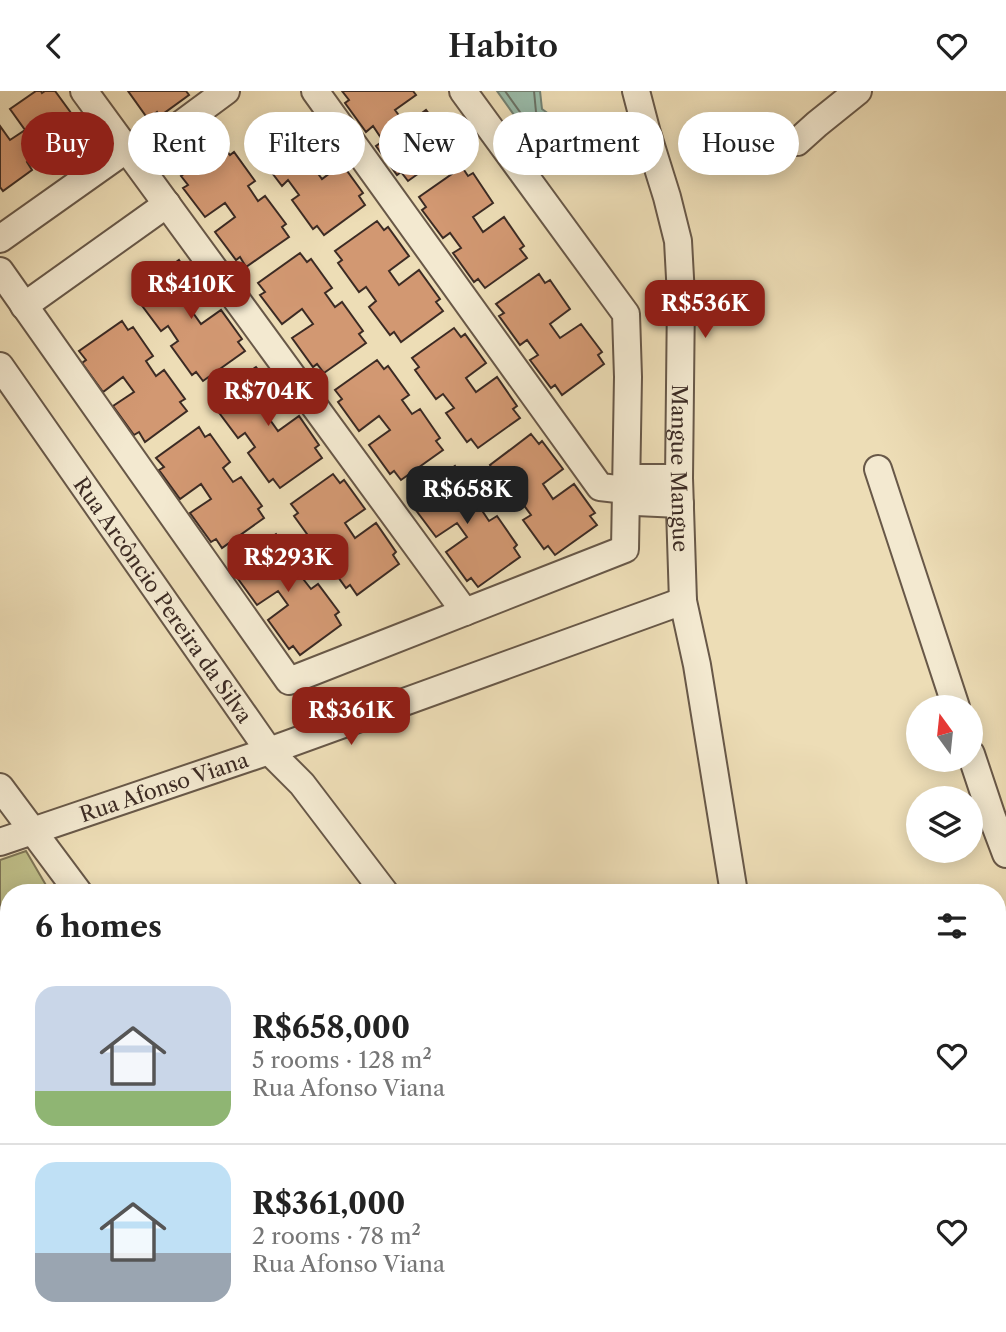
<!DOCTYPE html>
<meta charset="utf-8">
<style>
:root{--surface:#fff;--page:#f6f6f6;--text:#222;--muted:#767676;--line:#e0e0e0;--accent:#8f2418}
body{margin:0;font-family:"Libre Caslon Text",serif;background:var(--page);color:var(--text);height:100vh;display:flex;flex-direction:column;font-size:26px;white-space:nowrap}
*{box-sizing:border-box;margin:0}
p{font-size:23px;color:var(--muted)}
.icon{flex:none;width:38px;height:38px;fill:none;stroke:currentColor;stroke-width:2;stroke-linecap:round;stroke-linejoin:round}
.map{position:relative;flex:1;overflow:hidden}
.sheet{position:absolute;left:0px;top:793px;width:1006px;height:450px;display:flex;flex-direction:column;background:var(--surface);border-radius:28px 28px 0 0;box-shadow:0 4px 18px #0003}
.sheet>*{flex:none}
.banner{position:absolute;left:21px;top:21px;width:964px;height:63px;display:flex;gap:14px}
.needle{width:46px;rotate:345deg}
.fabs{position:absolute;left:906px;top:604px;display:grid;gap:14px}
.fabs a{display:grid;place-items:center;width:77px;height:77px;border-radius:50%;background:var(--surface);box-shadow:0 4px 18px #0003;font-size:35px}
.price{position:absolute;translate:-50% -60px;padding:0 16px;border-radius:14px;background:var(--accent);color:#fff;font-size:23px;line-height:46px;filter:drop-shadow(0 2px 4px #0008)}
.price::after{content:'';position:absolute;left:50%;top:42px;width:21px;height:16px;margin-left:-10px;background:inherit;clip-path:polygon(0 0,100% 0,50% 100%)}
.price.on{background:#222;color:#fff}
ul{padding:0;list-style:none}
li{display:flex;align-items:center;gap:21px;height:175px;padding:0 35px}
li+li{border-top:2px solid var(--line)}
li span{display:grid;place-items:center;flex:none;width:196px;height:140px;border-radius:21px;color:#555}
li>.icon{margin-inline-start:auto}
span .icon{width:84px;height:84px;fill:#fffc;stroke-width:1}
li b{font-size:30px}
h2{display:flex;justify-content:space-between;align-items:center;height:84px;padding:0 35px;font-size:30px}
.tag{padding:0 24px;border-radius:32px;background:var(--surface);box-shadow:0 4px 18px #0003;font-size:24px;line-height:63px}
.tag.on{background:var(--accent);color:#fff}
header{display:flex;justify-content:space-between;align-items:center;height:91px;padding:0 35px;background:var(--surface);font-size:32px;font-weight:600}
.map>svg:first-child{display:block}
</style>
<header><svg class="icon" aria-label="back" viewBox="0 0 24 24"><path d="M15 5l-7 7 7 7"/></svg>Habito<svg class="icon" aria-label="heart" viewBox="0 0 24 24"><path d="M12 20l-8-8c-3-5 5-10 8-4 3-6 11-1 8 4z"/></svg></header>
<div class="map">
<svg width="1006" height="1241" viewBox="0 0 1006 1241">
<rect width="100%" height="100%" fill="#edddb6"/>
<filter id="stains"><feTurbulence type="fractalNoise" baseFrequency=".00286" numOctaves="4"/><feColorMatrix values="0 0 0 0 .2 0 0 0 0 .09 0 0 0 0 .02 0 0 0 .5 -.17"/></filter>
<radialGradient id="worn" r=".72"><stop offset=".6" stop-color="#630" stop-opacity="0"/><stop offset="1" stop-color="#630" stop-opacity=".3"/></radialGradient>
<path fill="#bfbf89" stroke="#7e7556" stroke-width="2" d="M 26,760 L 50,801 L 9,802 L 9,939 L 0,943 L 0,769 Z"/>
<path fill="#9abcaa" stroke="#748274" stroke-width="2" d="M 497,0 L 540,0 L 542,18 L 565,35 L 580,66 L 551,76 Z"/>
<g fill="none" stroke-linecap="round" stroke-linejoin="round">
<path stroke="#6b7467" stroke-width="2" d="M 505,0 L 552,66 L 556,67 L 567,63 L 569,58 L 559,40 L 536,21 L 534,0"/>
</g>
<path fill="#d29872" stroke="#3c2b24" stroke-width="2" d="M 36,0 L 41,0 L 42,2 L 45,0 L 55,0 L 82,37 L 73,43 L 76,48 L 46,68 L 41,61 L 27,71 L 32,79 L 3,100 L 0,96 L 0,35 L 10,49 L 25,39 L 10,18 Z
M 128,0 L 186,0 L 189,4 L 160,25 L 157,21 L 148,28 Z
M 342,0 L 413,0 L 416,4 L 395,19 L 406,34 L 426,19 L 448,48 L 443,51 L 450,60 L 408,90 L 401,81 L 397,84 L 376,55 L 383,50 L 373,35 L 366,41 L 345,12 L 349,9 Z
M 300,23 L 307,32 L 311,29 L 332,58 L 311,73 L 322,88 L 342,73 L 363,102 L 359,105 L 365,114 L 324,144 L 317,135 L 313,138 L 292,109 L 299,104 L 288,89 L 282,95 L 260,66 L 265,63 L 258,53 Z
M 223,55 L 230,64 L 234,61 L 255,90 L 248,95 L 258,110 L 265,105 L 286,133 L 282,136 L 289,146 L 246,176 L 240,166 L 236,169 L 215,141 L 235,126 L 225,112 L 205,126 L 183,97 L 188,94 L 181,85 Z
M 462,76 L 468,85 L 473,82 L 493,112 L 473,126 L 483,141 L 504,126 L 524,155 L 520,158 L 527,167 L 485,197 L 478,188 L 474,191 L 453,162 L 461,157 L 450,142 L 443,147 L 422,119 L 426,116 L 419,106 Z
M 377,130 L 384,139 L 388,136 L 409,165 L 389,180 L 399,194 L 419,179 L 440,208 L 436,211 L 443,220 L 401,251 L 394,241 L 390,244 L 369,216 L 376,210 L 366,196 L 359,201 L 338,172 L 342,169 L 335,160 Z
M 300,162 L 307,171 L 311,168 L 332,197 L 325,202 L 335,216 L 342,211 L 363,240 L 359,243 L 366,252 L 324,282 L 317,273 L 313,276 L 292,247 L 313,233 L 302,218 L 282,233 L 260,204 L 265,201 L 258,192 Z
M 179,169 L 186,179 L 190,176 L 211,204 L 191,219 L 201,233 L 221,219 L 242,248 L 238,251 L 245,260 L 203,290 L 196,281 L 192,284 L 171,255 L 178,250 L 168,235 L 161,240 L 140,212 L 144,209 L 137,200 Z
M 539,183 L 545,192 L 550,189 L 570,218 L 550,233 L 560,247 L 581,233 L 602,261 L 598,264 L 604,273 L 562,304 L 555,294 L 551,297 L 530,269 L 538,264 L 527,249 L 520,254 L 499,225 L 504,222 L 496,213 Z
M 122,230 L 128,239 L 133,236 L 153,265 L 146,270 L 156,285 L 164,279 L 185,308 L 180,311 L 187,320 L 145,351 L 139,341 L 134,344 L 113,315 L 134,301 L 123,286 L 103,301 L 82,272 L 86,269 L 79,260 Z
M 454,237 L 461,246 L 465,243 L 486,272 L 466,287 L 476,301 L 497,286 L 517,315 L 513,318 L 520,327 L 478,357 L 471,348 L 467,351 L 446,322 L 454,317 L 443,303 L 436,308 L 415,279 L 419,276 L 412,267 Z
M 377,269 L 384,278 L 388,275 L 409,304 L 402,309 L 412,323 L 420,318 L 440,347 L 436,350 L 443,359 L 401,389 L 394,380 L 390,383 L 369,354 L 390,339 L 379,325 L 359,340 L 338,311 L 342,308 L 335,299 Z
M 256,276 L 263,285 L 267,282 L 288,311 L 268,326 L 278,340 L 299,325 L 319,354 L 315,357 L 322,367 L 280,397 L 273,388 L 269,391 L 248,362 L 255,356 L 245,342 L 238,347 L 217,319 L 221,316 L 214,306 Z
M 199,336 L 205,346 L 210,343 L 230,371 L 223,377 L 233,391 L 241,386 L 262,415 L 258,418 L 264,427 L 222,457 L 216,448 L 211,451 L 190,422 L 211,408 L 201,393 L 180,408 L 159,379 L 164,376 L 156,367 Z
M 531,343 L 539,353 L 542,350 L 563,378 L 543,393 L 553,408 L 574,393 L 595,422 L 590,425 L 597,434 L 555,464 L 548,455 L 544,458 L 523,429 L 531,424 L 520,409 L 513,415 L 492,386 L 496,383 L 490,374 Z
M 455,375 L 461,384 L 466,381 L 486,410 L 479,415 L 489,430 L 497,425 L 517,454 L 514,457 L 520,466 L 478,496 L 471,487 L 467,490 L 446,461 L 467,446 L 457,432 L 436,446 L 415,418 L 419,415 L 412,405 Z
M 333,383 L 340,392 L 344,389 L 365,418 L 345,432 L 355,447 L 376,432 L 396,461 L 393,464 L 399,473 L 357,504 L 350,494 L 346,497 L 325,468 L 333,463 L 322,449 L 315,454 L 294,425 L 298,422 L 291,413 Z
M 276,443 L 283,452 L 287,449 L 308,478 L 300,484 L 311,498 L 318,493 L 339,521 L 335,524 L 341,534 L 300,564 L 293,555 L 289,558 L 268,529 L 288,514 L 278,500 L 257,514 L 236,485 L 241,482 L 234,473 Z"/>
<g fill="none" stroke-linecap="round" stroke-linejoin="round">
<defs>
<g id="minor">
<path d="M 84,0 L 465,521"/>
<path d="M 315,0 L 600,396 L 626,399 L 636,411 L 680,413"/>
<path id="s1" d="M 636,0 L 647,42 L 667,106 L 678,150 L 681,205 L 679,387 L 683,510 L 697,574 L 734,802"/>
<path d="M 797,51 L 817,33 L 858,0"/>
<path d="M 134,68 L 226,0"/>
<path d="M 0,148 L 127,58"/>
<path d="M 0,180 L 289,590 L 625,458 L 628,286 L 626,223 L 463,0"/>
<path d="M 24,215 L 167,113"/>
<path id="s2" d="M 0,275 L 269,660 L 302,693 L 385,802"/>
<path d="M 878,378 L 956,616"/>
<path d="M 626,399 L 638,387 L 679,387"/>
<path d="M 971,663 L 992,726 L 1006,763"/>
<path d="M 0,696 L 79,802"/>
<path id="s3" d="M 0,751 L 269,660 L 683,510"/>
<path d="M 998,862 L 1006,856"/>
<path d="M 0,1168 L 9,1180"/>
<path d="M 49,1234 L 54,1241"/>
<path d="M 379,1234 L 384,1241"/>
<path d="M 695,1234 L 700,1241"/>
<path d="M 807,1234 L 808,1241"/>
<path d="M 536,1241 L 546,1234"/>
</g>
</defs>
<use href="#minor" stroke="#685848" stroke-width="30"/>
<use href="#minor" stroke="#f3e9d0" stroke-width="26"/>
</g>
<g text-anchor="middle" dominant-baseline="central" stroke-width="7" stroke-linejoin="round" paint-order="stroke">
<g font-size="21" fill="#3c2b24" stroke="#f3e9d0">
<text stroke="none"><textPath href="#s1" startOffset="383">Mangue Mangue</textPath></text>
<text stroke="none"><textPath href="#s2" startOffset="285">Rua Arcôncio Pereira da Silva</textPath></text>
<text stroke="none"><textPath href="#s3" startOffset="173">Rua Afonso Viana</textPath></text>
</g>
</g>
<rect width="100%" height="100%" filter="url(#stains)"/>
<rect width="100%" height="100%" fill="url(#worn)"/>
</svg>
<div class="fabs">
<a><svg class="needle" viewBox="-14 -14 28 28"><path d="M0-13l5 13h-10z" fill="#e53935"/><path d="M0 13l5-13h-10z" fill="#767676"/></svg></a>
<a><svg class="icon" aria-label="layers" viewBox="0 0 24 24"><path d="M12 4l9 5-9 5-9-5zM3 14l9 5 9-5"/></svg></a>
</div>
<b class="price" style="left:191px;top:230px">R$410K</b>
<b class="price" style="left:705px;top:249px">R$536K</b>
<b class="price" style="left:268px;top:337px">R$704K</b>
<b class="price on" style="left:467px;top:435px">R$658K</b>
<b class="price" style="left:288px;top:503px">R$293K</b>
<b class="price" style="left:351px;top:656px">R$361K</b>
<div class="banner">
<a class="tag on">Buy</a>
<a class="tag">Rent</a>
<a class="tag">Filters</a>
<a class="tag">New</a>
<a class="tag">Apartment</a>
<a class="tag">House</a>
</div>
<section class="sheet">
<h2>6 homes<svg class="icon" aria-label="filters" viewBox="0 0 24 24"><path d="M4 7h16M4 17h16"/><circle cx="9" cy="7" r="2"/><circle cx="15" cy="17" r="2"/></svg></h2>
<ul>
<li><span style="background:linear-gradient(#c9d6e8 75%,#8fb573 0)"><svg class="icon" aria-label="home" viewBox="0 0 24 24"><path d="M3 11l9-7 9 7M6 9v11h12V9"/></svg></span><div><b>R$658,000</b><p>5 rooms · 128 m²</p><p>Rua Afonso Viana</p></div><svg class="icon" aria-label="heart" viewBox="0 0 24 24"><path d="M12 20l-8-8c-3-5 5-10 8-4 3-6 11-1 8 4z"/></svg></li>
<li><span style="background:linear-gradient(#bfe0f5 65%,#9aa5b1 0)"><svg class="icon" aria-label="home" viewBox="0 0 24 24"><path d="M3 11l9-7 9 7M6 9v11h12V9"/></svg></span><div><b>R$361,000</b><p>2 rooms · 78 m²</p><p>Rua Afonso Viana</p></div><svg class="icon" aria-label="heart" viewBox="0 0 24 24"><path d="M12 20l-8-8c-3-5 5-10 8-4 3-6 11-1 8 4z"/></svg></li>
</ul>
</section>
</div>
